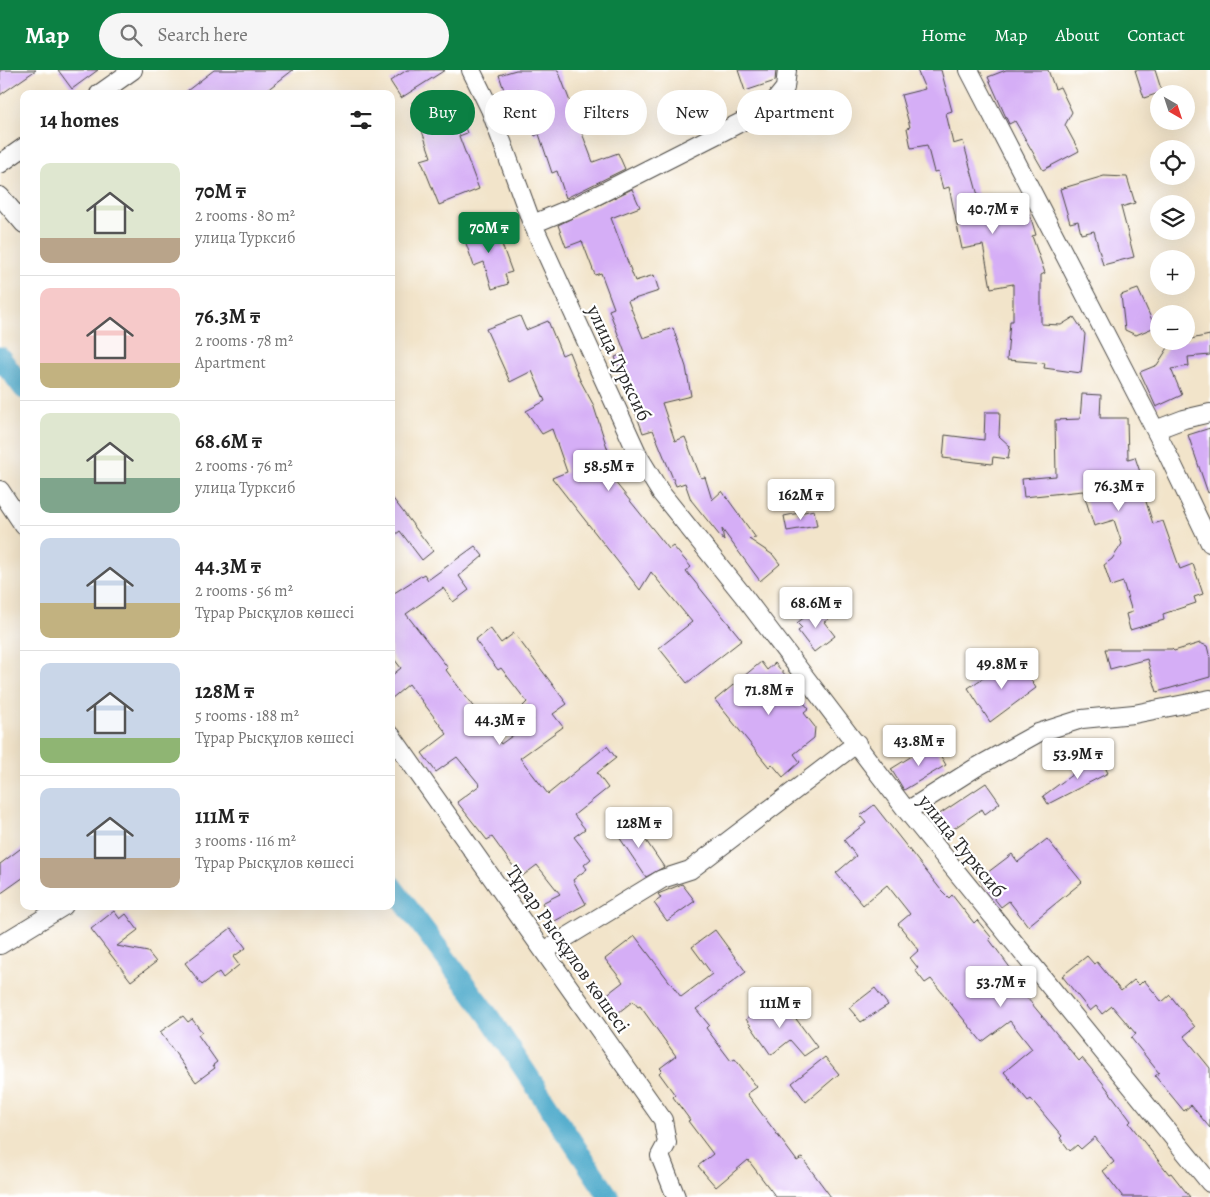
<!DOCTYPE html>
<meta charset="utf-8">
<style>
:root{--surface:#fff;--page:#f6f6f6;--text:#222;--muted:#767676;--line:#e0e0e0;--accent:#0b8043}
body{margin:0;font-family:Alegreya,serif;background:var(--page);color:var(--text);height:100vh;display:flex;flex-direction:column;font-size:19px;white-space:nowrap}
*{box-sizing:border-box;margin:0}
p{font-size:16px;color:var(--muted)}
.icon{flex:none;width:28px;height:28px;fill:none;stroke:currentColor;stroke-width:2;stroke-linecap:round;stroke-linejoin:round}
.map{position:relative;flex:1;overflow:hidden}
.drawer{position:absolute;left:20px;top:20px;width:375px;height:820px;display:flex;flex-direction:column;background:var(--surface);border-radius:10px;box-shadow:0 5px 20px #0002}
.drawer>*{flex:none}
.top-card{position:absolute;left:410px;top:20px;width:475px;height:45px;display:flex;gap:10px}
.needle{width:32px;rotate:141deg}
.buttons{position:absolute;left:1150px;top:15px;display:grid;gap:10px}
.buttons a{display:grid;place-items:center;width:45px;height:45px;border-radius:50%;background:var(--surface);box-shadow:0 5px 20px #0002;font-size:25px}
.price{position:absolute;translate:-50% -42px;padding:0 11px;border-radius:5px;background:#fff;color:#222;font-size:16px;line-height:32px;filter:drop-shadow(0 1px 2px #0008)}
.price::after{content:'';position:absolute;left:50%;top:30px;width:15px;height:11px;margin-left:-8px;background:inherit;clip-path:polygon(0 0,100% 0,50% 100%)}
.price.active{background:var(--accent);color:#fff}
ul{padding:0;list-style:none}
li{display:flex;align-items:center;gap:15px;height:125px;padding:0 20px}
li+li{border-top:1px solid var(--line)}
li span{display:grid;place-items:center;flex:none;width:140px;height:100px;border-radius:10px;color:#555}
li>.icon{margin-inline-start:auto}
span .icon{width:60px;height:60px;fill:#fffc;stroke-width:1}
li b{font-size:21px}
h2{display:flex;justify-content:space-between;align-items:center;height:60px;padding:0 20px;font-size:21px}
.chip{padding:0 18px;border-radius:22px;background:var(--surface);box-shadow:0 5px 20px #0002;font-size:18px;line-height:45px}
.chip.active{background:var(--accent);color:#fff}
header{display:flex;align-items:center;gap:30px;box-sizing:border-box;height:70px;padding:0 25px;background:var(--accent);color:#fff}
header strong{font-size:24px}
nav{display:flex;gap:28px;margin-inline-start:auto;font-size:18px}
.search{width:350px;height:45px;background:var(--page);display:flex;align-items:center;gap:12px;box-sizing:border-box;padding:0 18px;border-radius:28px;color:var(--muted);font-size:19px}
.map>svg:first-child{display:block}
</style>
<header>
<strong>Map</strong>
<div class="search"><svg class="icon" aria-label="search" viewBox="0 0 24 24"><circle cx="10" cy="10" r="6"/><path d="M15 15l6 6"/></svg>Search here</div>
<nav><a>Home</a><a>Map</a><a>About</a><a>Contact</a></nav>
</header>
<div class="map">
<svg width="1210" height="1127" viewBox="0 0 1210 1127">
<rect width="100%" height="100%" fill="#fff"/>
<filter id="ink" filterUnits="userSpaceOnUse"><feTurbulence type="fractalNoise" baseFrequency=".02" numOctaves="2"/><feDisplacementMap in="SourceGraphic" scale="10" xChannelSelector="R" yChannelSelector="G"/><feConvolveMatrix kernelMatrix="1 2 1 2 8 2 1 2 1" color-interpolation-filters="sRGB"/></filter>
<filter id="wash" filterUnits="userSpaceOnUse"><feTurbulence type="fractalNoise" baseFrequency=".0096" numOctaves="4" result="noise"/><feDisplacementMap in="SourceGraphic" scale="20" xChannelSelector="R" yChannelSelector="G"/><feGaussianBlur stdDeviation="1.12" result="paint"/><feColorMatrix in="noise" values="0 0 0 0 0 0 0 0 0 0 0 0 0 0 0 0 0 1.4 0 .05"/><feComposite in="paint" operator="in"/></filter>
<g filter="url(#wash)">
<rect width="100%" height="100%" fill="#f2e4ca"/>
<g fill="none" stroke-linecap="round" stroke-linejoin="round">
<path stroke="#4ba9ca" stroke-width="21" d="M 0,287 L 24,319
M 391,815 L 488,945 L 609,1127"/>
</g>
<g id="blocks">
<path fill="#d5aef6" d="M 0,0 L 36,0 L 0,25 Z
M 58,0 L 98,0 L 72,19 Z
M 214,0 L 293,0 L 262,24 L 183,24 Z
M 407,0 L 445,0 L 401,28 L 390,11 Z
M 516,0 L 558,0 L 593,92 L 618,83 L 625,99 L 566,128 L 557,101 L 552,103 L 539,64 L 535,66 L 519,19 L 505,23 L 499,5 Z
M 738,0 L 776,0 L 775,11 L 745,21 Z
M 917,0 L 941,0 L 952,41 L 946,43 L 953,74 L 963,71 L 977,122 L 986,142 L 989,141 L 990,149 L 1017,141 L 1019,149 L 1030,145 L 1036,165 L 1032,166 L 1045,203 L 1041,205 L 1041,254 L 1061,255 L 1074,247 L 1085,264 L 1081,303 L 1044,298 L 1045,293 L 1007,290 L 1010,251 L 1013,251 L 1013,214 L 991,218 L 983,175 L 962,179 L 949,117 L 943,119 L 938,101 L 934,102 L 927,75 L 911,78 L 907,58 L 910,57 L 901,25 L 925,19 Z
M 1006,0 L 1048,0 L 1055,19 L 1060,17 L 1072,42 L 1065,55 L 1079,81 L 1043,100 L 1015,51 L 1009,54 L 988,7 Z
M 1135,0 L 1155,0 L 1162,22 L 1144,28 Z
M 438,23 L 445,41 L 457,37 L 467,63 L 459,66 L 479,119 L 439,135 L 421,90 L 431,87 L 412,32 Z
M 1104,106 L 1127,107 L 1135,133 L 1121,137 L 1134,187 L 1103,195 L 1094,161 L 1081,164 L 1078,151 L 1070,153 L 1060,119 Z
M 632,119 L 640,137 L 611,148 L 635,211 L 654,205 L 659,221 L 628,231 L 643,268 L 673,258 L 686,297 L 691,326 L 662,333 L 675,371 L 685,367 L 701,408 L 705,407 L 712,430 L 722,421 L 756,468 L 749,469 L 773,485 L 780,494 L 760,511 L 722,459 L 724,471 L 691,430 L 685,413 L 676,416 L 653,360 L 643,363 L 615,287 L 625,283 L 609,240 L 614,238 L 601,203 L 595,205 L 582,171 L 566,177 L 558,155 Z
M 494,153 L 512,202 L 505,204 L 508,214 L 492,219 L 484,192 L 474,196 L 463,165 Z
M 1138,219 L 1155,257 L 1136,265 L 1125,260 L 1121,225 Z
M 520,246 L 526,260 L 548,251 L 562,285 L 569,282 L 580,310 L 593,334 L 612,393 L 602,396 L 669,479 L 673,476 L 691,497 L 686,501 L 742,570 L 687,613 L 659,578 L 692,552 L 651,502 L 640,520 L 552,408 L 567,402 L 552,359 L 542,364 L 526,341 L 545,331 L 532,301 L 510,312 L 486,259 Z
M 1210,265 L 1210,285 L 1188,287 L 1189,296 L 1171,299 L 1182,325 L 1156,337 L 1140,302 L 1157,295 L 1171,273 Z
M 1082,324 L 1101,325 L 1100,348 L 1127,348 L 1128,389 L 1135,387 L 1141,405 L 1138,406 L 1153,454 L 1163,451 L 1180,499 L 1193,494 L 1203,524 L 1194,527 L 1196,533 L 1163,544 L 1164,550 L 1130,560 L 1126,544 L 1132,542 L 1123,512 L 1111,516 L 1104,495 L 1112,489 L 1122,474 L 1114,450 L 1094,456 L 1083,421 L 1024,427 L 1022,409 L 1056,406 L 1055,350 L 1080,349 Z
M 985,342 L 1000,342 L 999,366 L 1010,376 L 1008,389 L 993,387 L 992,394 L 943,388 L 945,365 L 984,370 Z
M 1210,358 L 1210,422 L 1208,423 L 1188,365 Z
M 391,426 L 433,481 L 422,490 L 400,461 L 391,468 Z
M 814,440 L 817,456 L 787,461 L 784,446 Z
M 475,476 L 483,486 L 459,506 L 469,520 L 453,532 L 443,518 L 406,544 L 448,598 L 446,600 L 501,674 L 534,650 L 523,636 L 527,632 L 501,598 L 498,600 L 475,570 L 490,558 L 501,573 L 514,563 L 567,634 L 553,644 L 563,657 L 520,688 L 548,724 L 607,676 L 616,688 L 597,703 L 608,718 L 574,745 L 585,759 L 574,767 L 591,789 L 584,795 L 587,799 L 573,810 L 586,834 L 553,852 L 542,833 L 560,824 L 537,795 L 521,807 L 492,767 L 487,770 L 457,732 L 480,715 L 457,687 L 436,702 L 422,683 L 447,664 L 409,614 L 391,629 L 391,606 L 401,598 L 391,585 L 391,525 L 424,504 L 428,510 Z
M 819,536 L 829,549 L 824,552 L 835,566 L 814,582 L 798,561 L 802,558 L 797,553 Z
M 1200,573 L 1207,576 L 1210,588 L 1210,607 L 1157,622 L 1147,589 L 1110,599 L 1105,579 L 1172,579 L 1174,581 Z
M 761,592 L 767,600 L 775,593 L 786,606 L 783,608 L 809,639 L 804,643 L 815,657 L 814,668 L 794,684 L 800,692 L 783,707 L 772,694 L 769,697 L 715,630 Z
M 1013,594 L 1017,600 L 1022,596 L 1036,618 L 990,652 L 968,618 L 1001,596 L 1004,600 Z
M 933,673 L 946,695 L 904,720 L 891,699 Z
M 1099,685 L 1108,703 L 1048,734 L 1043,726 Z
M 986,713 L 1000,733 L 985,744 L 982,739 L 943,766 L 932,749 Z
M 874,735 L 941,820 L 949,828 L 952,825 L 974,853 L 977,850 L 991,867 L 989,869 L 1014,903 L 1009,906 L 1079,991 L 1082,988 L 1102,1012 L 1131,1051 L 1129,1053 L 1169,1104 L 1171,1103 L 1190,1127 L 1123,1127 L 1103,1101 L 1114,1092 L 1095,1067 L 1081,1079 L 1077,1075 L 1070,1081 L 1060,1068 L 1062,1066 L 1031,1029 L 1028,1031 L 1004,1002 L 1032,979 L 1010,951 L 982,972 L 931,909 L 925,913 L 915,900 L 918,898 L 910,888 L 919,880 L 898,854 L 910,844 L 887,815 L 863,835 L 836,803 L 856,786 L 844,770 L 866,753 L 860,746 Z
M 632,750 L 664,797 L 646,807 L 615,761 Z
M 1047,769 L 1082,812 L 1028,856 L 1009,831 L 1001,837 L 979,809 L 1012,784 L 1018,792 Z
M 24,776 L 24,807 L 0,824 L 0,794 Z
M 682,814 L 695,831 L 667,851 L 654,833 L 661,828 L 658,824 Z
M 114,841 L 120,849 L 126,844 L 138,860 L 117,876 L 148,882 L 156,892 L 131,911 L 91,859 Z
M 231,858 L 246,878 L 233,887 L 239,895 L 223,908 L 219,902 L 202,915 L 185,893 Z
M 715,860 L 746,902 L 696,939 L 709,955 L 706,958 L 731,991 L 735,989 L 757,1017 L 747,1024 L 797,1091 L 802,1088 L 831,1127 L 776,1127 L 748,1090 L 716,1117 L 698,1096 L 713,1084 L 688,1051 L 690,1050 L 673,1027 L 675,1025 L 659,1003 L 662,1000 L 660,998 L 676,986 L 640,936 L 638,937 L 633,931 L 614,946 L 601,929 L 623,912 L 605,889 L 635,866 L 681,927 L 712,904 L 692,877 Z
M 1087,886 L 1094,894 L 1097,892 L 1121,921 L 1134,910 L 1139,915 L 1144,910 L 1162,932 L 1170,925 L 1195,957 L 1184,966 L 1210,998 L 1210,1058 L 1191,1035 L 1184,1041 L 1155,1006 L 1159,1003 L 1131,968 L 1136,964 L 1112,936 L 1102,944 L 1096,936 L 1090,941 L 1062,906 Z
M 875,918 L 888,935 L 861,952 L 849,938 Z
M 782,930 L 817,977 L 804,986 L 790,970 L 771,985 L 746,949 L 762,937 L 766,942 Z
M 183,946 L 188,952 L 192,949 L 202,962 L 198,965 L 217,992 L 213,995 L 215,998 L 196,1012 L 160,962 Z
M 825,987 L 839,1004 L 806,1032 L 792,1013 Z"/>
</g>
</g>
<g filter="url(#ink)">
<use href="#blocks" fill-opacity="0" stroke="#494743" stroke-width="1"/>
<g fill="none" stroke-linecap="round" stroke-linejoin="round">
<defs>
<path id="minor" d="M 471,0 L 490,39 L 530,148 L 639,387 L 661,423 L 742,524 L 907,741 L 1210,1113
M 969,0 L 1166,381 L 1210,473
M 99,24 L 133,0
M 0,94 L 24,77
M 0,126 L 24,154
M 533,154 L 576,136 L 769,38 L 785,18 L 787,0
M 1155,360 L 1184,349 L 1210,343
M 0,420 L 24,456
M 391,665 L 663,1050 L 667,1073 L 660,1086 L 676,1127
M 907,741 L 975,698 L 1038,663 L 1082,649 L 1134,644 L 1210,629
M 0,875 L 64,836
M 544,881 L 662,809 L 690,800 L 857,673"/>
</defs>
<use href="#minor" stroke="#494743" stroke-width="20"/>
<use href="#minor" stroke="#fff" stroke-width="18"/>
</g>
</g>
<g text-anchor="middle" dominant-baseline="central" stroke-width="4.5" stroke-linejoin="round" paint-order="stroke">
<g font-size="20" fill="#2b2b2b" stroke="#fff">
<text transform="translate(619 293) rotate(65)">улица Турксиб</text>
<text transform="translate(962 776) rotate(51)">улица Турксиб</text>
<text transform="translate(568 879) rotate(55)">Тұрар Рысқұлов көшесі</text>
</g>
</g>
</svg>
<div class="buttons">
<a><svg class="needle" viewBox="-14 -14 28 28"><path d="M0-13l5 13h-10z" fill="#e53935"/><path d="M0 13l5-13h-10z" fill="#767676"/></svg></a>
<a><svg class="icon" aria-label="locate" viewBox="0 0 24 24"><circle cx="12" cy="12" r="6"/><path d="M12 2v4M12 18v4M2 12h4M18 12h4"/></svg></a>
<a><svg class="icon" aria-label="layers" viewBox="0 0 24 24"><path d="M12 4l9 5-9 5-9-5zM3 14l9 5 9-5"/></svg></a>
<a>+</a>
<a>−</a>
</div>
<b class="price" style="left:993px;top:165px">40.7M ₸</b>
<b class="price active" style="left:489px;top:184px">70M ₸</b>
<b class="price" style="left:609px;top:422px">58.5M ₸</b>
<b class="price" style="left:1119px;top:442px">76.3M ₸</b>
<b class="price" style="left:801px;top:451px">162M ₸</b>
<b class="price" style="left:816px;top:559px">68.6M ₸</b>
<b class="price" style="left:1002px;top:620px">49.8M ₸</b>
<b class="price" style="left:769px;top:646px">71.8M ₸</b>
<b class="price" style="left:500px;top:676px">44.3M ₸</b>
<b class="price" style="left:919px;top:697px">43.8M ₸</b>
<b class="price" style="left:1078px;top:710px">53.9M ₸</b>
<b class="price" style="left:639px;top:779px">128M ₸</b>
<b class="price" style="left:1001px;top:938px">53.7M ₸</b>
<b class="price" style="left:780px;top:959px">111M ₸</b>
<div class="top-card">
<a class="chip active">Buy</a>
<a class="chip">Rent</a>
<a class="chip">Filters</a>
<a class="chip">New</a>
<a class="chip">Apartment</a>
</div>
<section class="drawer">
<h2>14 homes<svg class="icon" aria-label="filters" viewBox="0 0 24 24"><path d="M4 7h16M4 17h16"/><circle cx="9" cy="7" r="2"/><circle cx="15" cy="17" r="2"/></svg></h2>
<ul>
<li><span style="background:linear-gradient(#dfe7d0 75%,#b9a48a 0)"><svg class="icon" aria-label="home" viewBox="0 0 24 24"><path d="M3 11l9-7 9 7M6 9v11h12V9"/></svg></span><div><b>70M ₸</b><p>2 rooms · 80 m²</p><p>улица Турксиб</p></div></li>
<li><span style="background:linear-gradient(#f6c9c9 75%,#c2b280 0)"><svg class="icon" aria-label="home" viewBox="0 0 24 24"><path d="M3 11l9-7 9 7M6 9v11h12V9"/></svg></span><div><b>76.3M ₸</b><p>2 rooms · 78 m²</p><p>Apartment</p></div></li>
<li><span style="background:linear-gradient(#dfe7d0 65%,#7fa58c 0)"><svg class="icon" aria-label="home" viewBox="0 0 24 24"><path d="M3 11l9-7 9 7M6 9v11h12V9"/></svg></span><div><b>68.6M ₸</b><p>2 rooms · 76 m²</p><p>улица Турксиб</p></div></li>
<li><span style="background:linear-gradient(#c9d6e8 65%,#c2b280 0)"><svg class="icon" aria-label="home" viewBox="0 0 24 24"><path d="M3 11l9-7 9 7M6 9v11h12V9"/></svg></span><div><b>44.3M ₸</b><p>2 rooms · 56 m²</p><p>Тұрар Рысқұлов көшесі</p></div></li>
<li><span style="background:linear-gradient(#c9d6e8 75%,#8fb573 0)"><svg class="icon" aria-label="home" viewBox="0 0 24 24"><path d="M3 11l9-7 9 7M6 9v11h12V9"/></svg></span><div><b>128M ₸</b><p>5 rooms · 188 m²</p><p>Тұрар Рысқұлов көшесі</p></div></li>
<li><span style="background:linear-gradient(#c9d6e8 70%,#b9a48a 0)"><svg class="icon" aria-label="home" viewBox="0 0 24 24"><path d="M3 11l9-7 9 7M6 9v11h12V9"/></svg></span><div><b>111M ₸</b><p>3 rooms · 116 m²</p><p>Тұрар Рысқұлов көшесі</p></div></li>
</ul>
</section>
</div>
